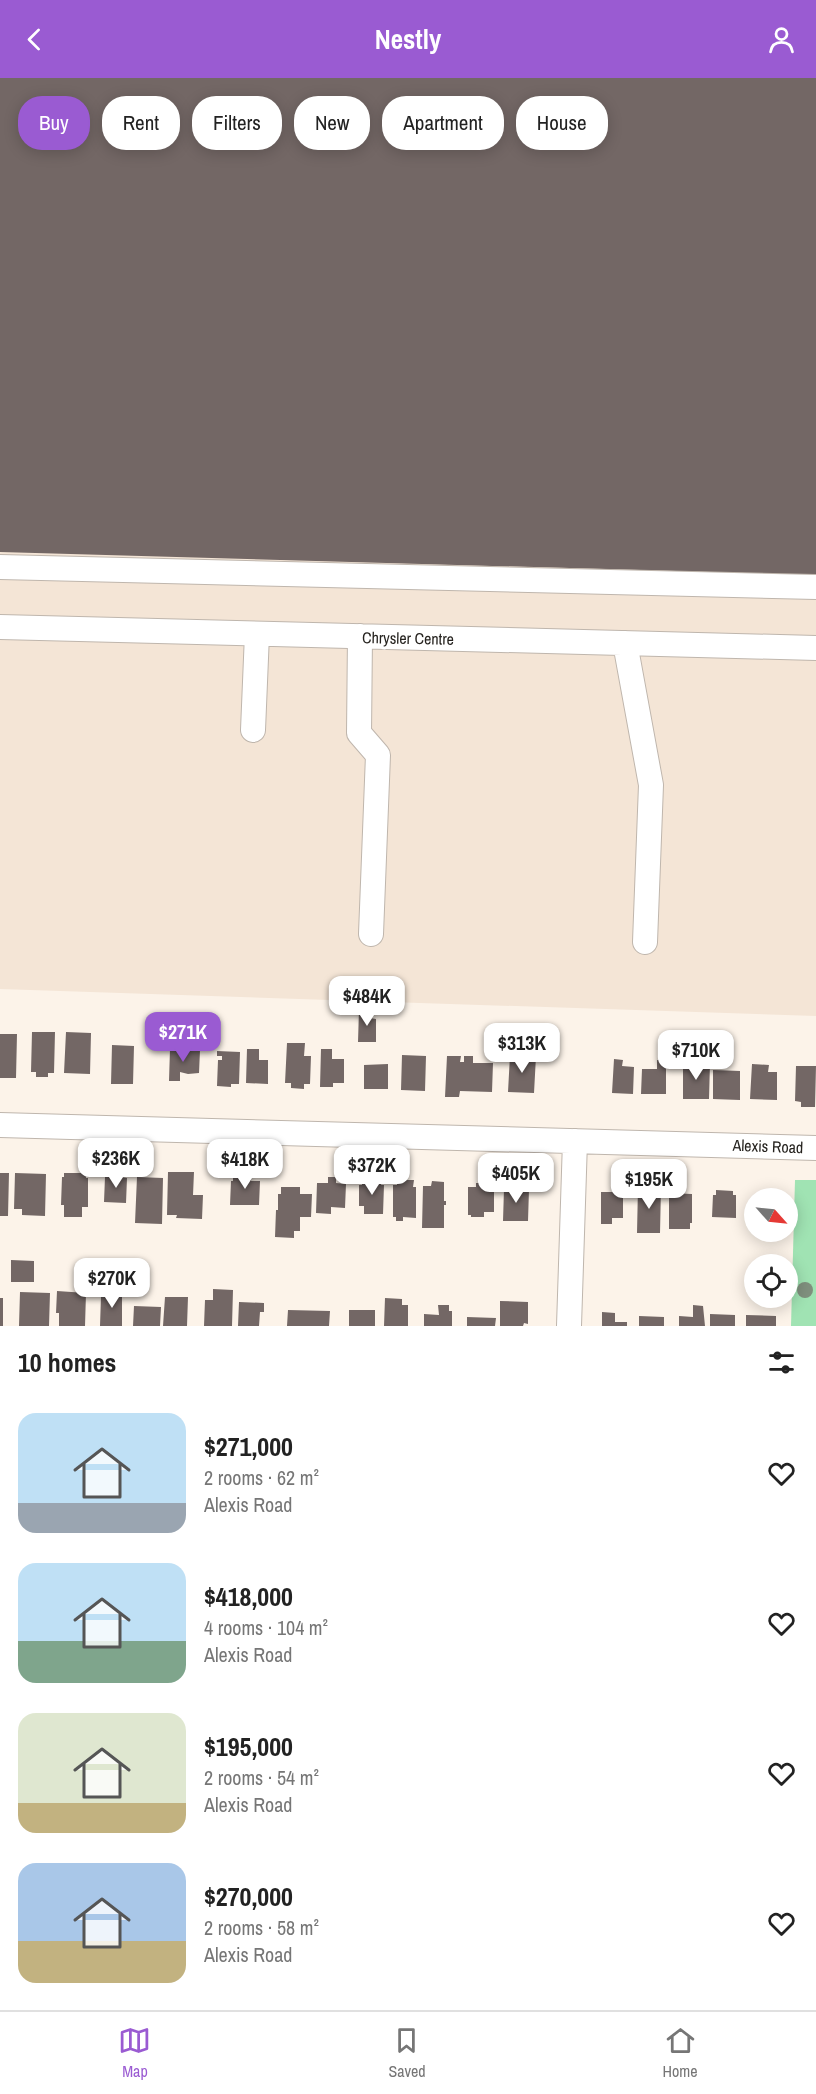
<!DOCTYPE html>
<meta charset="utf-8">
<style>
:root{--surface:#fff;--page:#f2f2f2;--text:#222;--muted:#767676;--line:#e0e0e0;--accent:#9a5bd2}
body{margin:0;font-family:"Archivo Narrow",sans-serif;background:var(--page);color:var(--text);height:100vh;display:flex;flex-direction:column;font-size:22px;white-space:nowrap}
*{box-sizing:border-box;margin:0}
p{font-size:20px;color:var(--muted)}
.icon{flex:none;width:33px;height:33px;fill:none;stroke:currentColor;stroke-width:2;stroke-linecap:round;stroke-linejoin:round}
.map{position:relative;height:1248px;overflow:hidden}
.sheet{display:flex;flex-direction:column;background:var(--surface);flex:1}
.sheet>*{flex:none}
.hud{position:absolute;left:18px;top:18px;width:780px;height:54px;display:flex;gap:12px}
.needle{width:39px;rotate:117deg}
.fabs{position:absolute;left:744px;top:1110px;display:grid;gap:12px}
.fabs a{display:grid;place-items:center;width:54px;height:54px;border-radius:50%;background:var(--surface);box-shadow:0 3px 15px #0003;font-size:30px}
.price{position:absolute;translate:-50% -51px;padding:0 14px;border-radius:12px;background:#fff;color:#222;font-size:20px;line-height:39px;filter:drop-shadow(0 2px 3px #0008)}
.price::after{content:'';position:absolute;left:50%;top:36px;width:18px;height:14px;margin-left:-9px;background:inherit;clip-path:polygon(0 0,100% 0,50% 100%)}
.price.selected{background:var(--accent);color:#fff}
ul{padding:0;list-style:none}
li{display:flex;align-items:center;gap:18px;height:150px;padding:0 18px}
li span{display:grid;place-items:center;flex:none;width:168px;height:120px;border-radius:18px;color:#555}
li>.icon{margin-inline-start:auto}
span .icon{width:72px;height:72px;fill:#fffc;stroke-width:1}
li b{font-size:26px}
h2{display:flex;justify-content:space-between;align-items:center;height:72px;padding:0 18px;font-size:26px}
.chip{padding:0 21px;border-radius:24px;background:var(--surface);box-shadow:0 3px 15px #0003;font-size:21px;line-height:54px}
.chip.selected{background:var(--accent);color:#fff}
header{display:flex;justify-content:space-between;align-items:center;height:78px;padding:0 18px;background:var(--accent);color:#fff;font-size:27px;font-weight:700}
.dock{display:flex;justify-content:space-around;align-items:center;height:84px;border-top:2px solid var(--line);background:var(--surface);font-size:16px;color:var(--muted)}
.dock a{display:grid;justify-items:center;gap:3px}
.dock .selected{color:var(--accent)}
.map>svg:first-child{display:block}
</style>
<header><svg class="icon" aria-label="back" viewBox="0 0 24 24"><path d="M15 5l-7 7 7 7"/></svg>Nestly<svg class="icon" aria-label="person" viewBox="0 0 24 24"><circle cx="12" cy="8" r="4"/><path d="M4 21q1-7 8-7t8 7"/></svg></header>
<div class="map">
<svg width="816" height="1248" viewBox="0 0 816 1248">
<rect width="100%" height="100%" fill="#fcf3e9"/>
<path fill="#f4e5d6" d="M 0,0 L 816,0 L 816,938 L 0,911 Z"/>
<path fill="#a0e3b3" d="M 795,1102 L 816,1102 L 816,1248 L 791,1248 Z"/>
<path fill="#736765" d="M 0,0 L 816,0 L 816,497 L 0,474 Z
M 359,932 L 371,932 L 370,940 L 376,941 L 376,964 L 358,964 Z
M 149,939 L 173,940 L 173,962 L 148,961 Z
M 32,954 L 55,954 L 54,995 L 48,995 L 48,999 L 36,999 L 36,994 L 31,994 Z
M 66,954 L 91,955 L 90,996 L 64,995 Z
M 0,956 L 17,956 L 16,1000 L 0,1000 Z
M 287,965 L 305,965 L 304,978 L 311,978 L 310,1006 L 304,1006 L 304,1011 L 291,1010 L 291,1005 L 285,1005 Z
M 112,967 L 134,968 L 133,1006 L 111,1006 Z
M 170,971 L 200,972 L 199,995 L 188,996 L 180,994 L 180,1003 L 169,1003 Z
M 247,971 L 259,971 L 259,982 L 268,982 L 268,1006 L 246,1005 Z
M 321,971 L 332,971 L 332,981 L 344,981 L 344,1005 L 333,1005 L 333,1009 L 320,1009 Z
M 217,973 L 240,974 L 239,1006 L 231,1006 L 231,1009 L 217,1008 L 218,982 L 222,982 L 222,978 L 217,978 Z
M 402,977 L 426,978 L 425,1013 L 401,1012 Z
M 510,977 L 536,978 L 534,1015 L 508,1014 Z
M 447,978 L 461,978 L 460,984 L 464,984 L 464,978 L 473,978 L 473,985 L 493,985 L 492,1014 L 460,1013 L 459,1019 L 445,1019 Z
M 614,981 L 623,982 L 622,988 L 634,989 L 633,1016 L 612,1015 Z
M 657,982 L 666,983 L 666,1016 L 641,1016 L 642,991 L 657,991 Z
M 683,984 L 710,985 L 709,1021 L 683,1021 Z
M 388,986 L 388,1011 L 364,1011 L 364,987 Z
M 752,986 L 769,987 L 768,994 L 777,994 L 777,1022 L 750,1021 Z
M 796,988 L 816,988 L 815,1029 L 801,1029 L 801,1024 L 795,1023 Z
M 713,992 L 740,993 L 740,1022 L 713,1021 Z
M 168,1094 L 194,1094 L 193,1117 L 203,1117 L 202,1141 L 176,1140 L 177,1137 L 167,1137 Z
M 0,1095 L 9,1095 L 8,1138 L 0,1138 Z
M 15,1095 L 46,1096 L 45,1138 L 22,1137 L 22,1131 L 14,1131 Z
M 64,1095 L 86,1095 L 86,1100 L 88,1100 L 88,1129 L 82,1129 L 82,1139 L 64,1139 L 64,1127 L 61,1127 L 62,1099 L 64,1099 Z
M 112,1095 L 120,1095 L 120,1099 L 127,1100 L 126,1125 L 104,1124 L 105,1099 L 112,1099 Z
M 233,1095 L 252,1096 L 251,1103 L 260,1103 L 259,1127 L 230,1127 L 231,1103 L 233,1103 Z
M 137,1099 L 163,1100 L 162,1146 L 135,1145 Z
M 328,1099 L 336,1099 L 336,1105 L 346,1106 L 345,1130 L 331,1129 L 331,1136 L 316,1135 L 317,1105 L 328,1105 Z
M 362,1101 L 382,1102 L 381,1107 L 384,1107 L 383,1136 L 364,1136 L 364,1128 L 359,1128 L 359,1107 L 362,1107 Z
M 397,1102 L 414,1102 L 413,1109 L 416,1109 L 416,1140 L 403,1139 L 403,1143 L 396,1143 L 396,1139 L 393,1139 L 393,1107 L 397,1107 Z
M 432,1103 L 444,1104 L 444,1123 L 446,1123 L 446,1127 L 444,1127 L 444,1150 L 422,1150 L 423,1108 L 431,1108 Z
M 476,1105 L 484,1105 L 485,1110 L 494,1110 L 494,1134 L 484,1134 L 484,1139 L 471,1139 L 471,1137 L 468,1137 L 468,1109 L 476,1109 Z
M 511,1105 L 522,1105 L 521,1111 L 529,1111 L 528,1143 L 503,1143 L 504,1111 L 511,1111 Z
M 281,1109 L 300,1109 L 300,1116 L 312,1116 L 311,1139 L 300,1139 L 300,1153 L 294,1153 L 294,1160 L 275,1159 L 276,1132 L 278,1132 L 278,1116 L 281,1116 Z
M 638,1109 L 661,1109 L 660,1155 L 637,1155 Z
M 716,1112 L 733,1113 L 733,1117 L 736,1117 L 736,1140 L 712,1139 L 713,1117 L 716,1117 Z
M 601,1114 L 623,1114 L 623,1140 L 612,1140 L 612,1146 L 601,1146 Z
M 669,1115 L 692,1116 L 692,1145 L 690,1145 L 690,1151 L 669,1151 Z
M 758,1118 L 781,1118 L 781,1120 L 758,1120 Z
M 11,1182 L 34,1183 L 34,1204 L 11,1204 Z
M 106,1211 L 122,1212 L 122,1248 L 100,1248 L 101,1218 L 106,1218 Z
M 213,1211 L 233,1212 L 232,1248 L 204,1248 L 205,1222 L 213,1222 Z
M 57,1213 L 86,1215 L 85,1248 L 59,1248 L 59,1235 L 56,1235 Z
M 20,1214 L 50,1215 L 49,1248 L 19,1248 Z
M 165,1219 L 188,1219 L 187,1248 L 163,1248 Z
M 0,1220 L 3,1220 L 3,1248 L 0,1248 Z
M 385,1220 L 402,1221 L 402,1227 L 408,1227 L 408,1248 L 384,1248 Z
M 500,1223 L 528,1224 L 528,1246 L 524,1245 L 523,1248 L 500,1248 Z
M 239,1224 L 264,1225 L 264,1234 L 260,1234 L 259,1248 L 238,1248 Z
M 438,1227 L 449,1227 L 449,1233 L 452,1233 L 452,1248 L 424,1248 L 424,1236 L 439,1237 Z
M 693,1227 L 703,1228 L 705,1248 L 679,1248 L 679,1238 L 693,1239 Z
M 134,1228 L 161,1229 L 160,1248 L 133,1248 Z
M 288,1232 L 330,1233 L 329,1248 L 287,1248 Z
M 349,1232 L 375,1232 L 375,1248 L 349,1248 Z
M 602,1234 L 615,1235 L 615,1244 L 627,1244 L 627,1248 L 602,1248 Z
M 710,1236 L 735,1237 L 735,1248 L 710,1248 Z
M 746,1237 L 776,1238 L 776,1248 L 746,1248 Z
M 639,1238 L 664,1239 L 664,1248 L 639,1248 Z
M 467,1239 L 496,1240 L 495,1248 L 467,1248 Z"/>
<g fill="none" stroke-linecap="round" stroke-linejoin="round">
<defs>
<path id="minor" d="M 0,489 L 816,509
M 0,549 L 816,570
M 360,558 L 359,655 L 378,677 L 371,856
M 625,565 L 651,707 L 645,864
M 253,652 L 257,556
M 0,1047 L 816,1070
M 569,1248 L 575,1063"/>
</defs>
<use href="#minor" stroke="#bfb6ad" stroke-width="26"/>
<use href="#minor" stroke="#fff" stroke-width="24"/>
</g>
<circle fill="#80907e" cx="805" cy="1212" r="8"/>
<g text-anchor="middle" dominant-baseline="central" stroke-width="6" stroke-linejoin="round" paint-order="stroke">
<g font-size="16" fill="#25221e" stroke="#fff">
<text transform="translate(408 560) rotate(1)">Chrysler Centre</text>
<text transform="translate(768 1068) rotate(2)">Alexis Road</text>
</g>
</g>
</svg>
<div class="fabs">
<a><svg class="needle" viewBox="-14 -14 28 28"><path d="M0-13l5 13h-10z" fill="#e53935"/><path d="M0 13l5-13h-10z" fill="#767676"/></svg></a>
<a><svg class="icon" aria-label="locate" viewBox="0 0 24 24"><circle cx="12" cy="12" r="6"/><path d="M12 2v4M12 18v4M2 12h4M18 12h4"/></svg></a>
</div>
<b class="price" style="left:367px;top:949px">$484K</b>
<b class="price selected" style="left:183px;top:985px">$271K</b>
<b class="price" style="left:522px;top:996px">$313K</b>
<b class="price" style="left:696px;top:1003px">$710K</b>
<b class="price" style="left:116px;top:1111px">$236K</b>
<b class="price" style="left:245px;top:1112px">$418K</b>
<b class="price" style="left:372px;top:1118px">$372K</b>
<b class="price" style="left:516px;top:1126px">$405K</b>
<b class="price" style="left:649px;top:1132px">$195K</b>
<b class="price" style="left:112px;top:1231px">$270K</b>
<div class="hud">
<a class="chip selected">Buy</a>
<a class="chip">Rent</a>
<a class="chip">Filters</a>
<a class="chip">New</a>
<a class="chip">Apartment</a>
<a class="chip">House</a>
</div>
</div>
<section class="sheet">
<h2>10 homes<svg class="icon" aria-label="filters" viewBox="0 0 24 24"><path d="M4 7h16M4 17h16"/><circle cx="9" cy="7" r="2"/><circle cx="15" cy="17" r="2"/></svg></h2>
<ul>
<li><span style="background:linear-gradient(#bfe0f5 75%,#9aa5b1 0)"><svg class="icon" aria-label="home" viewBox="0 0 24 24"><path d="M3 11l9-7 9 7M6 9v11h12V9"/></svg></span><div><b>$271,000</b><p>2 rooms · 62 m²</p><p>Alexis Road</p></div><svg class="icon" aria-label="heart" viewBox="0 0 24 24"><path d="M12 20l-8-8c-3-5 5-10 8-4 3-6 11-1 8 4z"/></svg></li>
<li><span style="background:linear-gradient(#bfe0f5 65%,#7fa58c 0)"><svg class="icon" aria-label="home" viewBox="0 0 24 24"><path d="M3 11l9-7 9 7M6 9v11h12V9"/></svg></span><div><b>$418,000</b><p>4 rooms · 104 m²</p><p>Alexis Road</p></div><svg class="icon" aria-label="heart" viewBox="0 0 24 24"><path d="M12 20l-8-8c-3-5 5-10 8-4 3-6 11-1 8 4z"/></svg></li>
<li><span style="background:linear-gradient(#dfe7d0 75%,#c2b280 0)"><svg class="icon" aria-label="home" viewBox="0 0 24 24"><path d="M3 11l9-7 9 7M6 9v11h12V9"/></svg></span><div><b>$195,000</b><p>2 rooms · 54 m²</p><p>Alexis Road</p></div><svg class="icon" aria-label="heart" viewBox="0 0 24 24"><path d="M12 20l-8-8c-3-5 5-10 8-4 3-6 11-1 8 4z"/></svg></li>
<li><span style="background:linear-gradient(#a9c7e8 65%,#c2b280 0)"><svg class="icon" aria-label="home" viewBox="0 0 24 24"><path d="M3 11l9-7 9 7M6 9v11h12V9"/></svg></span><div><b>$270,000</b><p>2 rooms · 58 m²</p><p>Alexis Road</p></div><svg class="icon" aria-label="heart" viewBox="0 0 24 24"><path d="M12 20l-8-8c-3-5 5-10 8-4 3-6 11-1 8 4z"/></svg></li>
</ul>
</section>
<nav class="dock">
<a class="selected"><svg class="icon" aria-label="map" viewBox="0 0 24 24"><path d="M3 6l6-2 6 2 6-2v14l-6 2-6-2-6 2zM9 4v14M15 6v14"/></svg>Map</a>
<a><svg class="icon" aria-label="saved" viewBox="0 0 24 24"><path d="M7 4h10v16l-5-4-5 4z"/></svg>Saved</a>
<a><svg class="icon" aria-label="home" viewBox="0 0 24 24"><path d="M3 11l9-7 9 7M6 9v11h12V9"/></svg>Home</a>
</nav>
